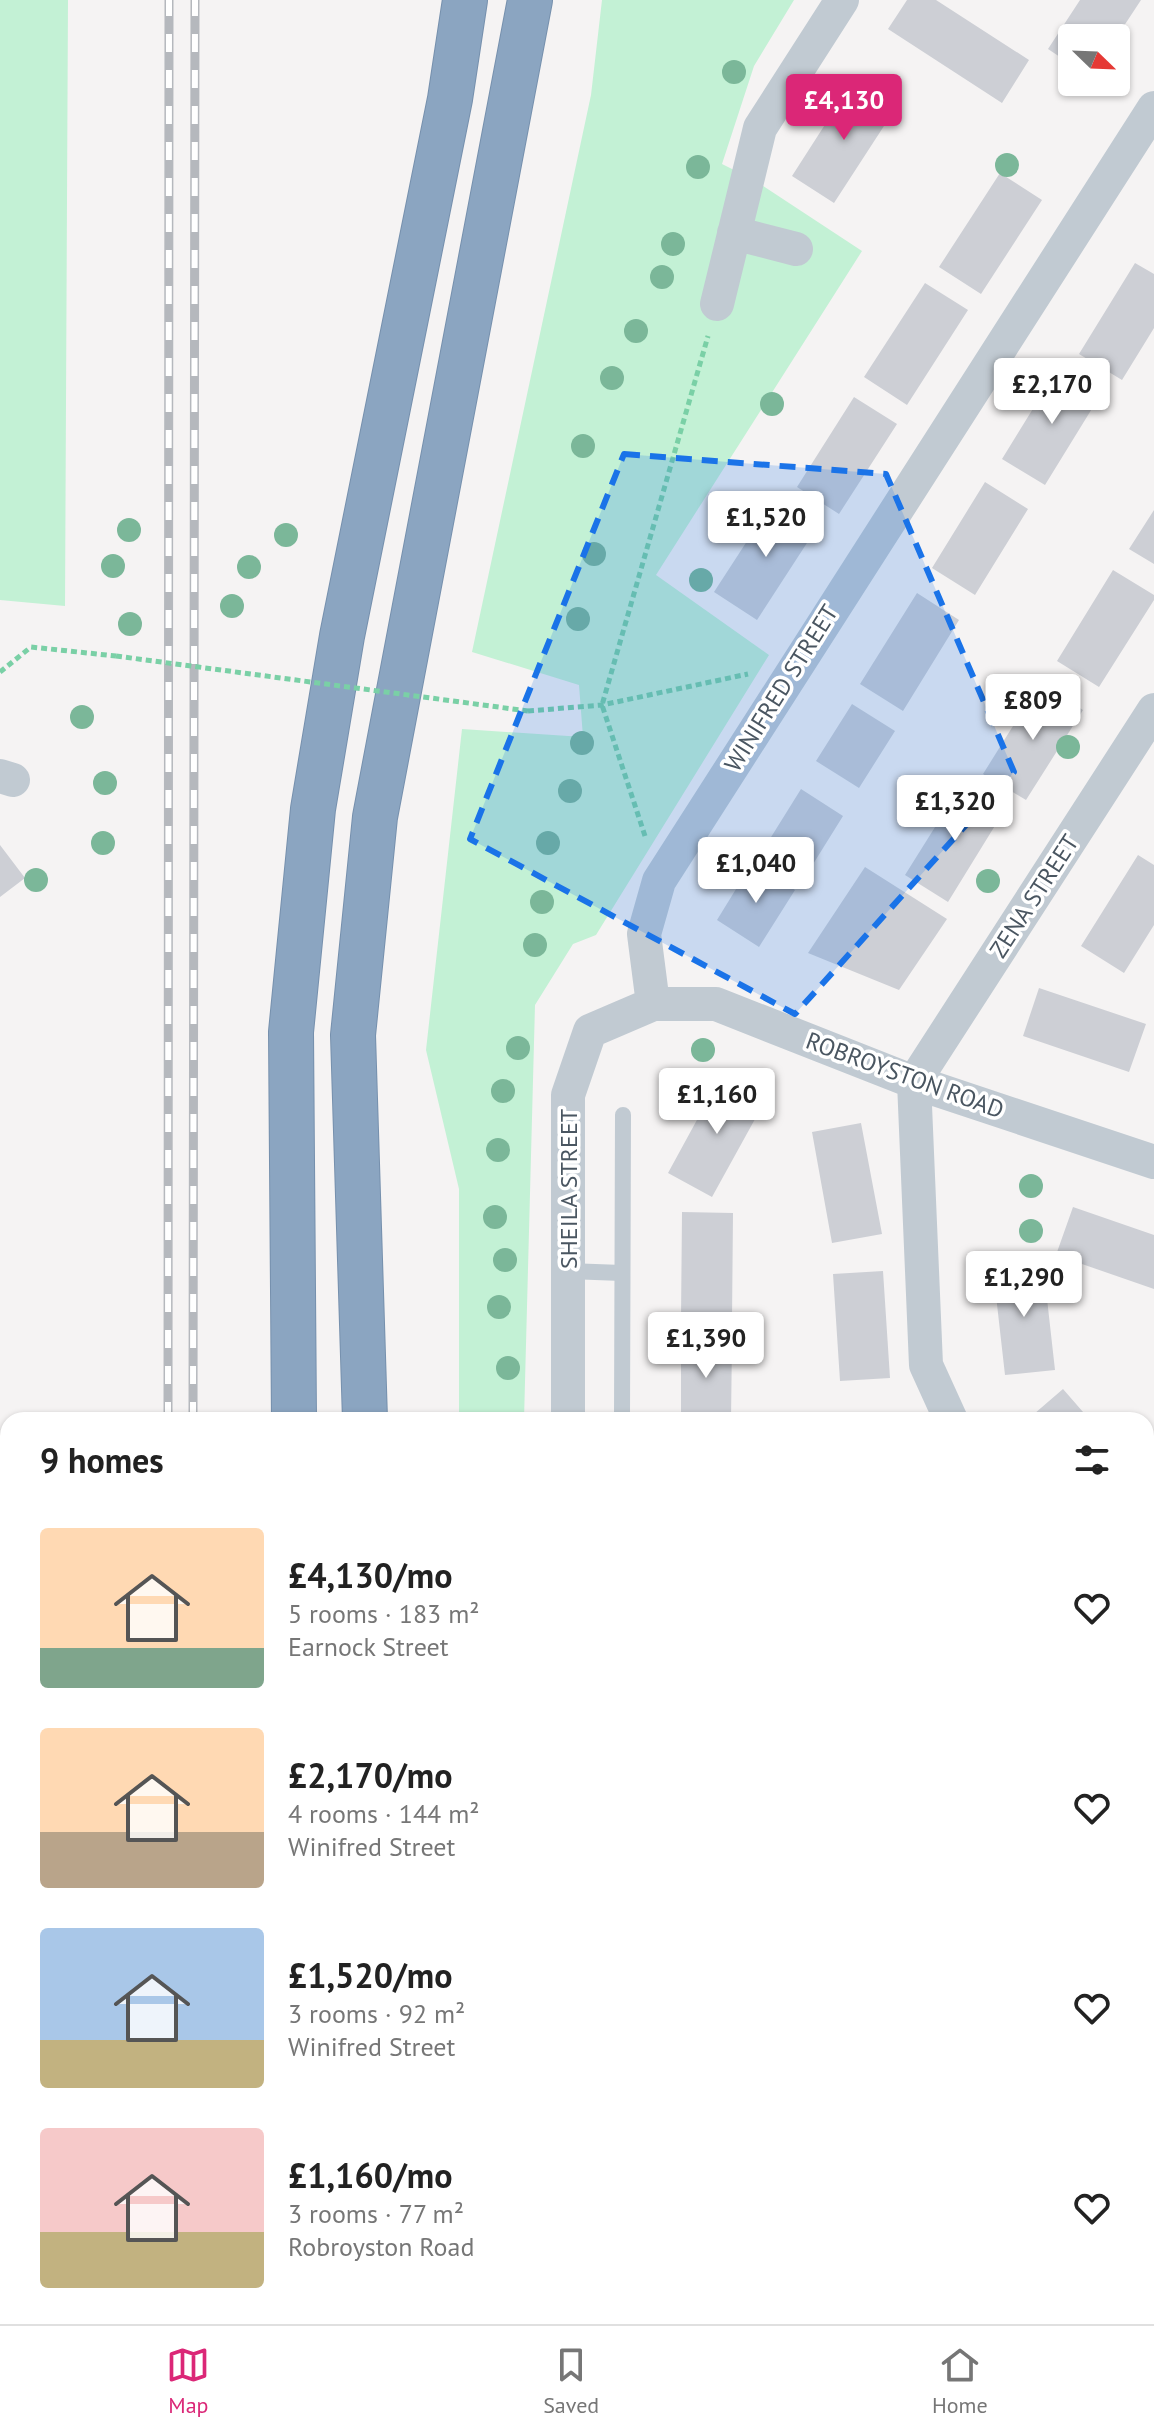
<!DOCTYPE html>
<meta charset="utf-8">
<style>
:root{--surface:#fff;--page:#f2f2f2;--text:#222;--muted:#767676;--line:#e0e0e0;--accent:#db2777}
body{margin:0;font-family:"PT Sans",sans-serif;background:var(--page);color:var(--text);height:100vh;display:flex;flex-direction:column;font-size:30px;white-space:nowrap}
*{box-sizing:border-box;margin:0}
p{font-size:26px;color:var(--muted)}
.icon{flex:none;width:44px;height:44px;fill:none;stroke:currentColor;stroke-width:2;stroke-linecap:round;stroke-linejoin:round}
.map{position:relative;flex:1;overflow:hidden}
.sheet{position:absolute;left:0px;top:1412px;width:1154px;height:912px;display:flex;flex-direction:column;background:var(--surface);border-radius:24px 24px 0 0;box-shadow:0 2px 6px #0004}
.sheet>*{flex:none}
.needle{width:52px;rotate:113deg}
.buttons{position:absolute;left:1058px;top:24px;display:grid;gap:16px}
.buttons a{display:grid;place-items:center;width:72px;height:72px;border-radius:8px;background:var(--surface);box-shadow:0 2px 6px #0004;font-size:40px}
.price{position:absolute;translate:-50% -68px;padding:0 18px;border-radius:8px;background:#fff;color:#222;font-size:26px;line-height:52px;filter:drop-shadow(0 2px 4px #0008)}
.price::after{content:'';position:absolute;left:50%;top:48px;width:24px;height:18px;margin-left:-12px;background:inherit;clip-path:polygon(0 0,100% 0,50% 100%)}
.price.on{background:var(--accent);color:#fff}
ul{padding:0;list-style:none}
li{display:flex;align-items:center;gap:24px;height:200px;padding:0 40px}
li span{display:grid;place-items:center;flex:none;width:224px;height:160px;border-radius:8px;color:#555}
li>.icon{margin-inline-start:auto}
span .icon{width:96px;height:96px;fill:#fffc;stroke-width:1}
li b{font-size:34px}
h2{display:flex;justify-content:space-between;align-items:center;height:96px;padding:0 40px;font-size:34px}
.tab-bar{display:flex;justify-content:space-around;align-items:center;height:112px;border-top:2px solid var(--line);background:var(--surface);font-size:22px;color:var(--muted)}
.tab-bar a{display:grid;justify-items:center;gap:4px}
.tab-bar .on{color:var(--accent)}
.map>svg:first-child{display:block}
</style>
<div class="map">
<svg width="1154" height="2324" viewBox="0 0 1154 2324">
<rect width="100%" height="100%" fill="#f5f3f3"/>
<path fill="#c3f1d5" d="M 0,0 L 68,0 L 65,606 L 0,600 Z
M 602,0 L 794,0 L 754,66 L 722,164 L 754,180 L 862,251 L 656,575 L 769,655 L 596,935 L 573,944 L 535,1005 L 524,1420 L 459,1420 L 459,1189 L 426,1050 L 462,729 L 583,737 L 579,685 L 472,652 L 591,95 Z
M 1146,1814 L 1154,1816 L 1154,1958 L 1146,1957 Z
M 0,1909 L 8,1910 L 8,2153 L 0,2154 Z
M 1154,2127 L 1154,2324 L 634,2324 L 632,2316 L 1146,2316 L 1146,2129 Z
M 263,2316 L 388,2316 L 390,2324 L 265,2324 Z"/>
<path fill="#cdcfd5" d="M 907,0 L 936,0 L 1029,60 L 1002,103 L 888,29 Z
M 1080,0 L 1141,0 L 1116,38 L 1072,38 L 1072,65 L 1048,49 Z
M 853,81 L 895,109 L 834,203 L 792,176 Z
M 1000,173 L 1042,200 L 981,294 L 939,267 Z
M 1135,263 L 1154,274 L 1154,328 L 1122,380 L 1079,354 Z
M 925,283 L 968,310 L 907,405 L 864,377 Z
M 1058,368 L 1101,394 L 1045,485 L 1002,459 Z
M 854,397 L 897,424 L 839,514 L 797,487 Z
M 985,482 L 1028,509 L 975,595 L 932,568 Z
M 775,498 L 818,526 L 757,620 L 714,592 Z
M 1154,510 L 1154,564 L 1129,549 Z
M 1113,570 L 1154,595 L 1154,600 L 1099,687 L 1057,661 Z
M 917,593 L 959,620 L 903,711 L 860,684 Z
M 1040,683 L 1083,710 L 1026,800 L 983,774 Z
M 852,704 L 895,731 L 859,788 L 816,761 Z
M 962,784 L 1004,811 L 948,902 L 905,875 Z
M 801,789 L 843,816 L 810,869 L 768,842 Z
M 0,845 L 25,878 L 0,897 Z
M 1138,855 L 1154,865 L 1154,925 L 1124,973 L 1081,946 Z
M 752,863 L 795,890 L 759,947 L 717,920 Z
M 865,867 L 947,919 L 899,990 L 808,953 Z
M 1039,988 L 1146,1024 L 1129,1072 L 1023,1036 Z
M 722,1074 L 766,1099 L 712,1197 L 668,1173 Z
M 861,1123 L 882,1234 L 832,1243 L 812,1132 Z
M 1073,1207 L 1154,1235 L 1154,1289 L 1056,1255 Z
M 682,1212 L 733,1213 L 732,1320 L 681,1319 Z
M 1043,1263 L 1055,1370 L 1005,1375 L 993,1269 Z
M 883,1271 L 890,1378 L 840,1381 L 833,1274 Z
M 681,1340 L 732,1341 L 731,1420 L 681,1420 Z
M 1063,1389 L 1090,1420 L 1027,1420 Z
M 1146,1502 L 1154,1507 L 1154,1567 L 1146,1562 Z"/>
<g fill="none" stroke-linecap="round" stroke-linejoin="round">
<defs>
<path id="motorway" d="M 294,1420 L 291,1032 L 313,809 L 342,636 L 450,99 L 465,0
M 365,1420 L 353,1035 L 375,817 L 530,0
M 455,2316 L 458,2324
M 536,2316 L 538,2324"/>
</defs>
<use href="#motorway" stroke="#7690ad" stroke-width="46"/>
<path stroke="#7ad0a6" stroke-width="5" stroke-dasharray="6 4" stroke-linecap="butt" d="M 0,672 L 31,647 L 116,656
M 528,711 L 602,705 L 748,674
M 645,836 L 602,705 L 708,336"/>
<path stroke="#c1cad2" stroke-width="16" d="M 568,1271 L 622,1273
M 622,1420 L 623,1115"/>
<path stroke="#c1cad2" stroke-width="34" d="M 734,233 L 796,249
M 717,304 L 760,128 L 842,0
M 0,776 L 13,780
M 653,1004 L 644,934 L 659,881 L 1154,108
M 568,1420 L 568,1095 L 590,1031 L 653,1004 L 716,1004 L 914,1082 L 1154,1162
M 951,1420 L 926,1365 L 914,1082 L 1154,710
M 1146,1632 L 1154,1636"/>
<path stroke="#c1cbd6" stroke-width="44" d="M 1146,2057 L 1154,2056
M 0,2200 L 8,2199"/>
<use href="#motorway" stroke="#8ba5c1" stroke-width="44"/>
<defs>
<path id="rail" d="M 168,1420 L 169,0
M 193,1420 L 195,0
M 187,2316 L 187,2324
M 212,2316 L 212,2324"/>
</defs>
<use href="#rail" stroke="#b5b8bd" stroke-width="9"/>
<use href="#rail" stroke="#fff" stroke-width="6" stroke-dasharray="18" stroke-linecap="butt"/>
<path stroke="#7ad0a6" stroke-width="5" stroke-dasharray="6 4" stroke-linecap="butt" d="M 116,656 L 528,711"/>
</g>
<g fill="#7bb799">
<circle cx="734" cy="72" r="12"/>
<circle cx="1007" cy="165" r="12"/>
<circle cx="698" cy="167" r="12"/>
<circle cx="673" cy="244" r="12"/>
<circle cx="662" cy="277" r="12"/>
<circle cx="636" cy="331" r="12"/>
<circle cx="612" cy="378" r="12"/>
<circle cx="772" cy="404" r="12"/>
<circle cx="583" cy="446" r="12"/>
<circle cx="129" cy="530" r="12"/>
<circle cx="286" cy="535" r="12"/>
<circle cx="594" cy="554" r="12"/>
<circle cx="113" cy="566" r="12"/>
<circle cx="249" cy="567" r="12"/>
<circle cx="701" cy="580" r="12"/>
<circle cx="232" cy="606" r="12"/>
<circle cx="578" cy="619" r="12"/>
<circle cx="130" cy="624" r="12"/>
<circle cx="82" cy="717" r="12"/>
<circle cx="582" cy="743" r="12"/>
<circle cx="1068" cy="747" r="12"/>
<circle cx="105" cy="783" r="12"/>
<circle cx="570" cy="791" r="12"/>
<circle cx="103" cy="843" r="12"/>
<circle cx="548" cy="843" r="12"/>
<circle cx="36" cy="880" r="12"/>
<circle cx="988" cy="881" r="12"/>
<circle cx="542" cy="902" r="12"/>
<circle cx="535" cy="945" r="12"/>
<circle cx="518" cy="1048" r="12"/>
<circle cx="703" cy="1050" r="12"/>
<circle cx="503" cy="1091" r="12"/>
<circle cx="498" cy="1150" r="12"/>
<circle cx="1031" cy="1186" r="12"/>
<circle cx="495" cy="1217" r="12"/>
<circle cx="1031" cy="1231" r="12"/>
<circle cx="505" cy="1260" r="12"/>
<circle cx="499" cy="1307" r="12"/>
<circle cx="670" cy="1326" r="12"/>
<circle cx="508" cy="1368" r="12"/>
</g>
<path fill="#1a73e8" fill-opacity="0.2" stroke="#1a73e8" stroke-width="6" stroke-dasharray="16 10" stroke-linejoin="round" d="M 624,454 L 886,474 L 1014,772 L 795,1014 L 470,839 Z"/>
<g text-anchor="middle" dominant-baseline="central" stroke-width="7" stroke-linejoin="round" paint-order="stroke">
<g font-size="24" fill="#4a5661" stroke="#fff">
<text transform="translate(781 688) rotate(-58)">WINIFRED STREET</text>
<text transform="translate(1034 896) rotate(-57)">ZENA STREET</text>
<text transform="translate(905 1075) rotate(20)">ROBROYSTON ROAD</text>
<text transform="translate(568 1189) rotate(-90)">SHEILA STREET</text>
</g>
</g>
</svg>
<div class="buttons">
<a><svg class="needle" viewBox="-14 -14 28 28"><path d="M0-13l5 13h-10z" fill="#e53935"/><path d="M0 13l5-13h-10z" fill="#767676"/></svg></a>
</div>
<b class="price on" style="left:844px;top:142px">£4,130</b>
<b class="price" style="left:1052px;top:426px">£2,170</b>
<b class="price" style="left:766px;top:559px">£1,520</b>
<b class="price" style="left:1033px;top:742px">£809</b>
<b class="price" style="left:955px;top:843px">£1,320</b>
<b class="price" style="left:756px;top:905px">£1,040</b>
<b class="price" style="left:717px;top:1136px">£1,160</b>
<b class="price" style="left:1024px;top:1319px">£1,290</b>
<b class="price" style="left:706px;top:1380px">£1,390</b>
<section class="sheet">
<h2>9 homes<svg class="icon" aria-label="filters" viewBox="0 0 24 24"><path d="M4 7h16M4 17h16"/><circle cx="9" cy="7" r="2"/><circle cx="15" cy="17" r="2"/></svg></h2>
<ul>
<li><span style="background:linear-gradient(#ffd9b3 75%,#7fa58c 0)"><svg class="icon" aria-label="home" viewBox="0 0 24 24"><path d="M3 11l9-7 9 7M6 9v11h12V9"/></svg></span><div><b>£4,130/mo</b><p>5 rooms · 183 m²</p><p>Earnock Street</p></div><svg class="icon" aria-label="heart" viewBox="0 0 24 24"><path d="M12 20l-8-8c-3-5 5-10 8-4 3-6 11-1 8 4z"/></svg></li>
<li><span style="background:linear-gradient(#ffd9b3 65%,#b9a48a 0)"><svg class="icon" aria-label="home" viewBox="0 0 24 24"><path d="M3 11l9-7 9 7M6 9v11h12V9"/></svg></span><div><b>£2,170/mo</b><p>4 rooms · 144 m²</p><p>Winifred Street</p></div><svg class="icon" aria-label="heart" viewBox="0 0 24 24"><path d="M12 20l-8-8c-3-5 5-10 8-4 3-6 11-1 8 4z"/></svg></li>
<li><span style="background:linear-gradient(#a9c7e8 70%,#c2b280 0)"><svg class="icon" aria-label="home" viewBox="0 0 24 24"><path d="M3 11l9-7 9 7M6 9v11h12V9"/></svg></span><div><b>£1,520/mo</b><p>3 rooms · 92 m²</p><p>Winifred Street</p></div><svg class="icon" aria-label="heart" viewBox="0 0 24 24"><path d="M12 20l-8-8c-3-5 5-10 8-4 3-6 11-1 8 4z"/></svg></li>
<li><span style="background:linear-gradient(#f6c9c9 65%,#c2b280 0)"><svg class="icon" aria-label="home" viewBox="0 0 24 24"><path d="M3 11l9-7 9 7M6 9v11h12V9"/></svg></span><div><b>£1,160/mo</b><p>3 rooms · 77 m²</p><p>Robroyston Road</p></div><svg class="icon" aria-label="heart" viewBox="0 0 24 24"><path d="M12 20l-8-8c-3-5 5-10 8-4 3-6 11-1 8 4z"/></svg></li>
</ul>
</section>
</div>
<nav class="tab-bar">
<a class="on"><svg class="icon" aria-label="map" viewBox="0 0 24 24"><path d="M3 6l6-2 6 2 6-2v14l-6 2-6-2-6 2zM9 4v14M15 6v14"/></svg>Map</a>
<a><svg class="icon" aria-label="saved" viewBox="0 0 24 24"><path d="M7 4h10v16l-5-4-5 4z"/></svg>Saved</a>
<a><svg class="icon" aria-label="home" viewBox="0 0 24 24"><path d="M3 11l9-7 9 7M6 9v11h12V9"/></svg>Home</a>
</nav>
